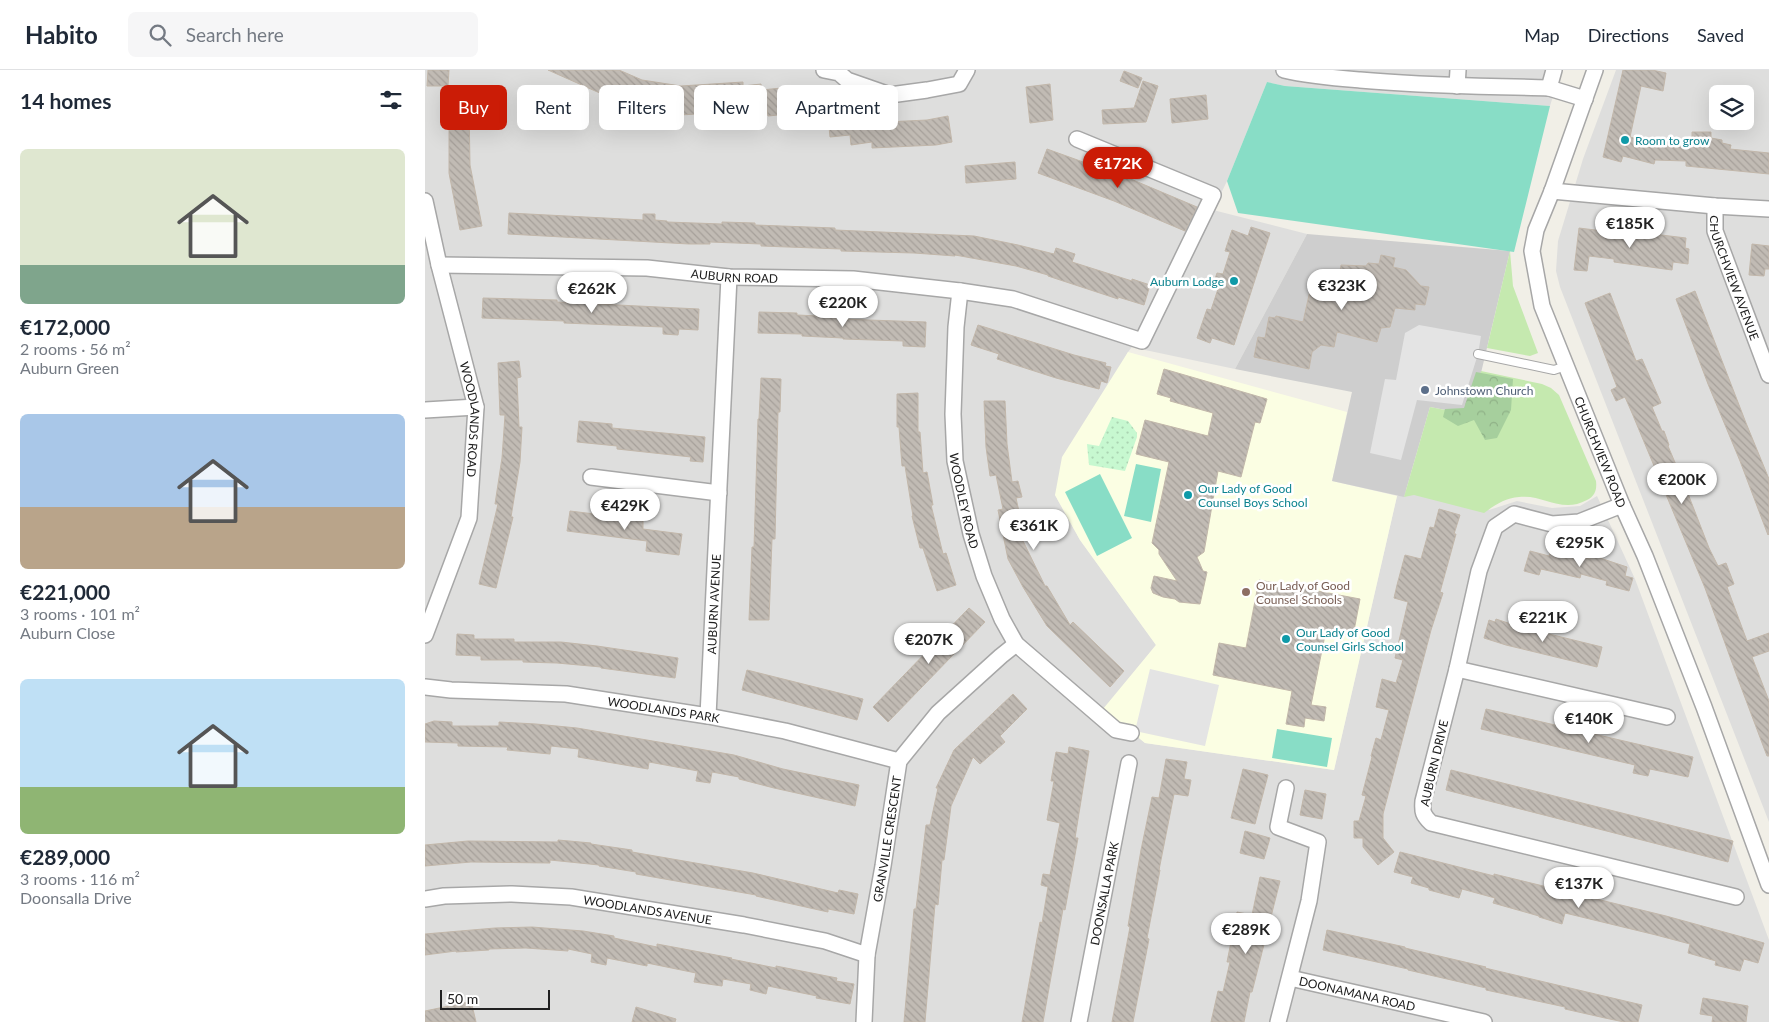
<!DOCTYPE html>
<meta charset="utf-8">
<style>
:root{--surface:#fff;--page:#f6f6f7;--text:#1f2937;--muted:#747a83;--line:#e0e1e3;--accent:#cb1c06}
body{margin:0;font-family:Lato,sans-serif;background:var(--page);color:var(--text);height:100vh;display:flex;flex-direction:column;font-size:19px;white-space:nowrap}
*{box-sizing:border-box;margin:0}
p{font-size:16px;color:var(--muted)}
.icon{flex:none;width:28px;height:28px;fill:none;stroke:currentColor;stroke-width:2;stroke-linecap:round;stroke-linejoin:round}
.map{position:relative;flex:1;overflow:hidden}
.panel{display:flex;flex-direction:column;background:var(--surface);width:425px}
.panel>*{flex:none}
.banner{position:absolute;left:15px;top:15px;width:475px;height:45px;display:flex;gap:10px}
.buttons{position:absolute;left:1284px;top:15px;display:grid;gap:10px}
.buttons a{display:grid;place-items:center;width:45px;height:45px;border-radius:8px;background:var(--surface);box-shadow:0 5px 20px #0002;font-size:25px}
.scale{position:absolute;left:15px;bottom:12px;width:110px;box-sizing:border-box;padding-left:5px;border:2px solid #202020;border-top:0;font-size:14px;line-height:18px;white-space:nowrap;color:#202020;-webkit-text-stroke:4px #fff;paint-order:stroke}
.price{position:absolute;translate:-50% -42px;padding:0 11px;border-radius:18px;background:#fff;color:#222;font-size:16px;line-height:32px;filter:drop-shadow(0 1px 2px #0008)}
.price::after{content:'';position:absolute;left:50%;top:30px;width:15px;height:11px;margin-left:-8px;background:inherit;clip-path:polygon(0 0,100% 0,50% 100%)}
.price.on{background:var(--accent);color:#fff}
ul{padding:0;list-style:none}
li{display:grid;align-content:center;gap:10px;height:265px;padding:0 20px}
li span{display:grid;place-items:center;height:155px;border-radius:8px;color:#555}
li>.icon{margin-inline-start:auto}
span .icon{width:90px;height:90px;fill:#fffc;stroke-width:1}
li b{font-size:21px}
h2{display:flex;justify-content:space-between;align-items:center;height:60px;padding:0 20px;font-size:21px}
.chip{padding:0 18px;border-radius:8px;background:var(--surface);box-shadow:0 5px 20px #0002;font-size:18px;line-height:45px}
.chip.on{background:var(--accent);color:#fff}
header{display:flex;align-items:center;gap:30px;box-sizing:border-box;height:70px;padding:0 25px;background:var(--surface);border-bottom:1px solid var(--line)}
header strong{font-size:24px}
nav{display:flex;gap:28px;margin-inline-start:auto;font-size:18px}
.search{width:350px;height:45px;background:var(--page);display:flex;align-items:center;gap:12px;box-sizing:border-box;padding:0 18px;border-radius:8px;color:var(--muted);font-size:19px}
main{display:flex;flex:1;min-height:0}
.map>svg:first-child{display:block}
</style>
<header>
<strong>Habito</strong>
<div class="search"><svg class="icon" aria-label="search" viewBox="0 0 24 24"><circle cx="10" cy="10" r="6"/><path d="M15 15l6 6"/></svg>Search here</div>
<nav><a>Map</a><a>Directions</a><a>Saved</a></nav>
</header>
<main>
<section class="panel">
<h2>14 homes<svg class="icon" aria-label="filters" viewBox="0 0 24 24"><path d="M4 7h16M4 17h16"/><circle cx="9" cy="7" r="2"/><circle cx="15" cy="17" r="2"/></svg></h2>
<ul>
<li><span style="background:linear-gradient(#dfe7d0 75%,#7fa58c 0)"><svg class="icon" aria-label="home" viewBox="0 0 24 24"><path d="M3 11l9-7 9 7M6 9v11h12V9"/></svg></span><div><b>€172,000</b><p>2 rooms · 56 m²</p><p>Auburn Green</p></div></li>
<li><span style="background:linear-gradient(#a9c7e8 60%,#b9a48a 0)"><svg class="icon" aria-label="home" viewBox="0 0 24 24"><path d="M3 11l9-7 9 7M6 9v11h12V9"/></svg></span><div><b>€221,000</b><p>3 rooms · 101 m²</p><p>Auburn Close</p></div></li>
<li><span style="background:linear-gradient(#bfe0f5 70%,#8fb573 0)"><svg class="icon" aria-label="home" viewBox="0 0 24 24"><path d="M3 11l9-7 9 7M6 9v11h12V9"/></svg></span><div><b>€289,000</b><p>3 rooms · 116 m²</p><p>Doonsalla Drive</p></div></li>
</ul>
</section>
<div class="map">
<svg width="1344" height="952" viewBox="0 0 1344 952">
<defs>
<pattern id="forest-crowns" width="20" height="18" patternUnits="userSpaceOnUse" patternTransform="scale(1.25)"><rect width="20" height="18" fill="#a6cf9d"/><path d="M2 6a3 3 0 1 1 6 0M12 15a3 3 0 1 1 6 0" fill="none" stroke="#8fb187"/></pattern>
<pattern id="park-dots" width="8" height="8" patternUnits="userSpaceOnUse" patternTransform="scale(1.25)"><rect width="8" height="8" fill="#c7f8d0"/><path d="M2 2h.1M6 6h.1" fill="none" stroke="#abd4b2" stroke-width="1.8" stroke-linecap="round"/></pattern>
<pattern id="building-back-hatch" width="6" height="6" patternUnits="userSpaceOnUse" patternTransform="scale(1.25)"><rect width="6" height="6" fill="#c1bbb4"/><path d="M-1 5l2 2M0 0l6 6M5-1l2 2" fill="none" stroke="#a6a09a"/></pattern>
</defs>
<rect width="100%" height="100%" fill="#f1efe7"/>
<path fill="#dededd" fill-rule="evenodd" d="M 0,0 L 1136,0 L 1125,36 L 860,16 L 842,12 L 802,111 L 788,140 L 882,164 L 810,299 L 720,280 L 716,265 L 703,282 L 630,425 L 655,470 L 731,575 L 679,639 L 720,673 L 909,700 L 972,426 L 997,411 L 1064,440 L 1092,431 L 1127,438 L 1155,436 L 1172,426 L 1210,509 L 1344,870 L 1344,952 L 0,952 Z
M 1191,0 L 1344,0 L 1344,752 L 1135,217 L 1131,201 L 1133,171 L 1158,89 ZM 1292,24 L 1320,24 L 1320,51 L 1292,51 Z"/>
<path fill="#fbfee3" d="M 703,282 L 922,342 L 907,411 L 972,426 L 909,700 L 720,673 L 678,639 L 731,575 L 655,470 L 630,425 L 637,387 Z"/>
<path fill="#cecece" d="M 882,164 L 1085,181 L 1046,345 L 1005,337 L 979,427 L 907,411 L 927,322 L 810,299 Z"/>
<path fill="#c5e9af" d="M 1085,181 L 1088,216 L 1113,283 L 1105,286 L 1062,278 Z
M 1056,301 L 1117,314 L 1126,318 L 1134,325 L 1171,411 C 1172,420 1170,426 1162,430 C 1136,444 1119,424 1094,427 C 1080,428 1070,435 1059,443 L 989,425 L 979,427 L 1005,337 L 1046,345 Z"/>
<path fill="url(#forest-crowns)" d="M 1051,302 L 1088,309 L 1086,340 L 1072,368 L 1060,370 L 1049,350 L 1033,356 L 1018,347 L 1020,339 L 1039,338 Z"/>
<path fill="url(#park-dots)" d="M 687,347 L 703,351 L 712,363 L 712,367 L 700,401 L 664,395 L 662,374 L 674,376 Z"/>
<path fill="#88ddc6" d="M 842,12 L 860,16 L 1125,36 L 1089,182 L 813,143 L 802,111 Z
M 711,394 L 736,399 L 726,452 L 699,446 Z
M 675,404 L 707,468 L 672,486 L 640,422 Z
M 852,659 L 907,668 L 902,697 L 847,688 Z"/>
<path fill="#e4e4e4" d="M 994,255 L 1056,266 L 1053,284 L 1037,335 L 992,330 L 976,390 L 945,383 L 960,309 L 971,310 L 980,263 Z
M 725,599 L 794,615 L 780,676 L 710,661 Z"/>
<path fill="url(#building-back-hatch)" stroke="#c2b7aa" d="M 3,0 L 24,0 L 23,16 L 2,16 Z
M 123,0 L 194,0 L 217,10 L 256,16 L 318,12 L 318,16 L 336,14 L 337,20 L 356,18 L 357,29 L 379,27 L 379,33 L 398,31 L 399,42 L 419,40 L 419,49 L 439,47 L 440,53 L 502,50 L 523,46 L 527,72 L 511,75 L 447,78 L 447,72 L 426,75 L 425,65 L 405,67 L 404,57 L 384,59 L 384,53 L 365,55 L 364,44 L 343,46 L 342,40 L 323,42 L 322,37 L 289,41 L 289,43 L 255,45 L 218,40 L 218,38 L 187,24 L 186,28 Z
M 1198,0 L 1227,0 L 1241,3 L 1238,21 L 1216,16 L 1205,67 L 1238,75 L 1239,70 L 1267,72 L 1267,62 L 1286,62 L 1286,68 L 1297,70 L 1297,73 L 1306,75 L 1305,79 L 1344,83 L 1344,104 L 1261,96 L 1261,91 L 1230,90 L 1229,94 L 1198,86 L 1196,92 L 1178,87 Z
M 699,1 L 717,8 L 713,18 L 695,11 Z
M 718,11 L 733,16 L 721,52 L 678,54 L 677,40 L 709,38 Z
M 625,14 L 628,50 L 605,53 L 601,17 Z
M 17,22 L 53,23 L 52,38 L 44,38 L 45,95 L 57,156 L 35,160 L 24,103 L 24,54 L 16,53 Z
M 781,25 L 783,49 L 747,53 L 745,29 Z
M 622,79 L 708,110 L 772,137 L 760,161 L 689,131 L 613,103 Z
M 590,92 L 591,109 L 541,113 L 540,96 Z
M 84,143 L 218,150 L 218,144 L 230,144 L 230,150 L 242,151 L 242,152 L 297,154 L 297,152 L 330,153 L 330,155 L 410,158 L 410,160 L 549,166 L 593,175 L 629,184 L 631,178 L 650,184 L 647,192 L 707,211 L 707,209 L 725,215 L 719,235 L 693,227 L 693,229 L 623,206 L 623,205 L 591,196 L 530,185 L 530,186 L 489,183 L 416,181 L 416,179 L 336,176 L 336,174 L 285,172 L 285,174 L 264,174 L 83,164 Z
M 826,157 L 845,163 L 809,275 L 787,268 L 785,273 L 772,268 L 782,239 L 786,240 L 793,219 L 787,217 L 792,203 L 798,204 L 805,182 L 800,181 L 807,160 L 823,166 Z
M 1154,158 L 1186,162 L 1186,160 L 1212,162 L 1261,168 L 1260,178 L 1264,179 L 1263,194 L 1248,192 L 1247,200 L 1189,192 L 1189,189 L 1164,186 L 1162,201 L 1149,200 Z
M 1327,174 L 1344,176 L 1344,199 L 1340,199 L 1339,206 L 1324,205 Z
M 956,185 L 970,188 L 968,197 L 981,200 L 996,216 L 1004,217 L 1000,235 L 990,234 L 990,240 L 970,238 L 965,257 L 956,258 L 952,272 L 912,262 L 909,277 L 896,275 L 887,282 L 884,299 L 829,287 L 833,267 L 840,268 L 844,247 L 850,248 L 851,246 L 878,252 L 888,207 L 906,210 L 908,200 L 915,201 L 916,195 L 941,196 L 943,193 L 954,194 Z
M 1270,221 L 1321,353 L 1344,409 L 1344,464 L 1343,465 L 1315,391 L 1283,314 L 1251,229 Z
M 1185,223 L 1211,291 L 1217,289 L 1236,333 L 1227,337 L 1237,361 L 1239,361 L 1244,375 L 1243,376 L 1260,416 L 1284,478 L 1293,496 L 1301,493 L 1309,514 L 1302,517 L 1322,571 L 1344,563 L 1344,581 L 1327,587 L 1344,631 L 1344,686 L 1342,686 L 1313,609 L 1280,518 L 1207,343 L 1200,327 L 1191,331 L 1186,320 L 1192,317 L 1160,233 Z
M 58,228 L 132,230 L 132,232 L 274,239 L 273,260 L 254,259 L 253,265 L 238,264 L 238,257 L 139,253 L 139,251 L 57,248 Z
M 334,242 L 372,243 L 372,245 L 415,247 L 415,249 L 501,252 L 500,277 L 478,276 L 478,271 L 418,269 L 418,268 L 377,266 L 377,264 L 333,263 Z
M 553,255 L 649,285 L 681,293 L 680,296 L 686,297 L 682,313 L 676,311 L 674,319 L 631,308 L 572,289 L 574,284 L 546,275 Z
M 94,291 L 96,307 L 92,308 L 94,357 L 97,357 L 95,392 L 86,447 L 88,447 L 71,518 L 54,514 L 73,434 L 70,434 L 77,388 L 80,345 L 75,345 L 73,293 Z
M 739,299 L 842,329 L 835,353 L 830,352 L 816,407 L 793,401 L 779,482 L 772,487 L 778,501 L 782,502 L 775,534 L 754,532 L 750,529 L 738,527 L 728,523 L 726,518 L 729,506 L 752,511 L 734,484 L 734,480 L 727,473 L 744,392 L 711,384 L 720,350 L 783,366 L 788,343 L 745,331 L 746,328 L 732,324 Z
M 336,308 L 356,309 L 355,342 L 353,342 L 350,469 L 347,469 L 344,550 L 324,550 L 327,477 L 329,477 L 333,349 L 334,349 Z
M 493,323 L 493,362 L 495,362 L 498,403 L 502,402 L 508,435 L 506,435 L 518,484 L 521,483 L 531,515 L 512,521 L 498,478 L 495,478 L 487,446 L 488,446 L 480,396 L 477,396 L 474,357 L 472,357 L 472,324 Z
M 559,331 L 580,331 L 582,374 L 587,412 L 593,411 L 597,427 L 591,428 L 600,469 L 597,469 L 620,516 L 622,516 L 645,555 L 648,552 L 699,601 L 685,617 L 622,556 L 598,517 L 583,489 L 573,440 L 578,439 L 571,405 L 565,406 L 561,377 Z
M 154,351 L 187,354 L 187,358 L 280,367 L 278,392 L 265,391 L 266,387 L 192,379 L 192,376 L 152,372 Z
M 1014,439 L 1035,445 L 1029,464 L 1031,464 L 1015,522 L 1018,523 L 1006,560 L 958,744 L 958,768 L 969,782 L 953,795 L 938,777 L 938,768 L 929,768 L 929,751 L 934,751 L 941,726 L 937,725 L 947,687 L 946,686 L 951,668 L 956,670 L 964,640 L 951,637 L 957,609 L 971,613 L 978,590 L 970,588 L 983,532 L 969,528 L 972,515 L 980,485 L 996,489 L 1005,457 L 1009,458 Z
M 145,441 L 218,450 L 218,459 L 257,464 L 254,485 L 221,481 L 222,471 L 142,461 Z
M 1105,481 L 1124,486 L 1126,481 L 1165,489 L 1166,485 L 1202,497 L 1200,506 L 1208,508 L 1204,521 L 1181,515 L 1182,511 L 1156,504 L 1155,508 L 1116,499 L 1114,505 L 1099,501 Z
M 834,510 L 935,529 L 928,566 L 901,560 L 886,635 L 901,637 L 899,651 L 880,648 L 879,657 L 861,654 L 867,621 L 788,605 L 794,573 L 821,578 Z
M 544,538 L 560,552 L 463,652 L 448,637 Z
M 1071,549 L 1083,553 L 1083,554 L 1177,577 L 1172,597 L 1081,575 L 1059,568 L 1064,550 L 1070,552 Z
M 32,564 L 49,565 L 49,569 L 89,569 L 89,572 L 136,572 L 172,576 L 253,588 L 250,608 L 176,598 L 176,597 L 132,593 L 98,592 L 98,590 L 56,590 L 56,586 L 31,585 Z
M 322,600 L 438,629 L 432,650 L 317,620 Z
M 588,624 L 602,639 L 575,666 L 580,672 L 555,694 L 548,687 L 526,736 L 519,790 L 517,790 L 513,835 L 510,834 L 500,952 L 479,952 L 489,839 L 491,839 L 501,755 L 505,755 L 513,718 L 511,718 L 529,680 Z
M 1061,639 L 1268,687 L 1263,707 L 1225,699 L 1223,706 L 1208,703 L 1210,695 L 1056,659 Z
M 9,651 L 27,652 L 27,656 L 74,656 L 74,652 L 111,654 L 152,658 L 309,685 L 358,699 L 434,715 L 430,736 L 349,718 L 314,709 L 314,707 L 287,702 L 285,713 L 271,711 L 273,701 L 224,692 L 223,699 L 153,687 L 154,679 L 126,676 L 125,684 L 82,680 L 83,677 L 33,676 L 33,673 L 0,672 L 0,654 Z
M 644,677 L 664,681 L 650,768 L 653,768 L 646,807 L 640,840 L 638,839 L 618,952 L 597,952 L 615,852 L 617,853 L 623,817 L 616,815 L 618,804 L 625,805 L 635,753 L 622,750 L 629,711 L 626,711 L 631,682 L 643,684 Z
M 741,689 L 762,692 L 759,709 L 766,710 L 763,726 L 749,724 L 734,800 L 735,800 L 722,868 L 724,869 L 708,952 L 687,952 L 705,857 L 703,856 L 716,780 L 727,727 L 734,728 Z
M 818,699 L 843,705 L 830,754 L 806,748 Z
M 1026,700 L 1308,771 L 1303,792 L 1021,720 Z
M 880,720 L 901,724 L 897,749 L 875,745 Z
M 820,761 L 845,768 L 839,789 L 815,783 Z
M 133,770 L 166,773 L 166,774 L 207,780 L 207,782 L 328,803 L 413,823 L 414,820 L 433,824 L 429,844 L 403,839 L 403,842 L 331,826 L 331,825 L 211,804 L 211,802 L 174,796 L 174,795 L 125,790 L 125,793 L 46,792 L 0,796 L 0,775 L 43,771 L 133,772 Z
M 975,782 L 1069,806 L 1069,804 L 1241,846 L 1339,873 L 1333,893 L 1319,889 L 1315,901 L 1290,895 L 1291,891 L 1263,883 L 1265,874 L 1231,865 L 1140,843 L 1137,854 L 1114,847 L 1114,846 L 1068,833 L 1070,828 L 1037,819 L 1034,828 L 1004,820 L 1004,818 L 986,813 L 988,807 L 969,802 Z
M 835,807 L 855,811 L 827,922 L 825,922 L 819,952 L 786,952 L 793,921 L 798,922 L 805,892 L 802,892 L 812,842 L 827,845 Z
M 107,857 L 158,861 L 189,866 L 189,868 L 232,877 L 232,874 L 307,888 L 306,889 L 351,898 L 351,896 L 412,908 L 411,911 L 429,914 L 425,934 L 391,928 L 392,926 L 343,916 L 341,924 L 325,920 L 326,914 L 298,909 L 297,916 L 269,912 L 271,903 L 222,893 L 222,896 L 182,888 L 181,895 L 166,892 L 167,884 L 143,879 L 143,881 L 101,878 L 64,879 L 64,880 L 31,882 L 31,881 L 0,885 L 0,864 L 70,858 Z
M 902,860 L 980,877 L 980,878 L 1061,897 L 1060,898 L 1217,935 L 1213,952 L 1199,952 L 1180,948 L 1140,939 L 1140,937 L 1061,920 L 1061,918 L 983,900 L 983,899 L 898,880 Z
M 1278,928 L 1323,936 L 1321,952 L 1287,952 L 1288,946 L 1275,944 Z
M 43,932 L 43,935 L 47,935 L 51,952 L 0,952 L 0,941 Z
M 211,937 L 251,949 L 250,952 L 207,952 Z"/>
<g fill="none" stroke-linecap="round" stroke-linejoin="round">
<defs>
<path id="service" d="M 1053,284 L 1129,300 L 1141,296"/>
<g id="minor">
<path d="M 399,0 L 414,3 L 422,10 L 465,25 L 502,20 L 534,14 L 542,0"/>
<path d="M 859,0 C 884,6 910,8 935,10 C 998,16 1061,16 1124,18"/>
<path d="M 1129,0 L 1124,18 L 1160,29"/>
<path id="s1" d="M 1170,0 L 1127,121 L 1111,160 L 1107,181 L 1117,236 L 1197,435 L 1220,486 L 1279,637 L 1344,815"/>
<path d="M 1032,16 L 1033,0"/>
<path d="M 1127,121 L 1290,136 L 1344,139"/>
<path id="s2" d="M 0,131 L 14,195 L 51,337 L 44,448 L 0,565"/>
<path id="s3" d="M 1290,136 L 1290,161 L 1344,305"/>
<path id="s4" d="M 14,195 L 222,198 L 304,207 L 428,209 L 535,221 L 588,229 L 717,271 L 788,125 L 652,69"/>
<path id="s5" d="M 535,221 L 531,257 L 528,344 L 530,391 L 546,464 L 559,506 L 577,549 L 591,574 L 691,660 L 706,663"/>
<path d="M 0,340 L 51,337"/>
<path d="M 166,407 L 294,423"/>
<path d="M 1197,435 L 1154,452 L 1127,454 L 1089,444 L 1070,457 L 1054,501 L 1032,599 L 998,731 C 997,742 998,745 1006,753 L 1311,827"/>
<path d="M 1032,599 L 1242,647"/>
<path id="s6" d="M 0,617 L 26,620 L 141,624 L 283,646 L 360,661 L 474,691"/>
<path id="s7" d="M 283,646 L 304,207"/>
<path id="s8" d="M 0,829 L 19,826 L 87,824 L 146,827 L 319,855 L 400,871 L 442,885"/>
<path id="s9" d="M 865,908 L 1059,952"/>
<path id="s10" d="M 439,952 L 442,885 L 458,796 L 474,691 L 513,643 L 576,586 L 591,574"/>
<path id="s11" d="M 654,952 L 704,693"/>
<path d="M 853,952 L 884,831 L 893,772 L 853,757 L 861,718"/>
</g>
</defs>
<use href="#service" stroke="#a7a7a7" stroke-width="10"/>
<use href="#minor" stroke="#a7a7a7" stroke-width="18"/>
<use href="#service" stroke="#fff" stroke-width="8"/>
<use href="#minor" stroke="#fff" stroke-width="15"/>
</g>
<g fill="#0f9aa8" stroke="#fff" stroke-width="2">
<circle cx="1200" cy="70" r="5"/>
<circle cx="809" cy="211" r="5"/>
<circle cx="763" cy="425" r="5"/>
<circle cx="861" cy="569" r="5"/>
</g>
<circle fill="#5c6f8a" stroke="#fff" stroke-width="2" cx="1000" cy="320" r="5"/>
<circle fill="#8d6e63" stroke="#fff" stroke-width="2" cx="821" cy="522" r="5"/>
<g text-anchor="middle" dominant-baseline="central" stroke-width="5" stroke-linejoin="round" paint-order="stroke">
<g font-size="12" fill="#0d838f" stroke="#fff" text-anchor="start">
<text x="1210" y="70">Room to grow</text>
<text x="799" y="211" text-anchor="end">Auburn Lodge</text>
<text x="773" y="418">Our Lady of Good<tspan x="773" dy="14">Counsel Boys School</tspan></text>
<text x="871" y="562">Our Lady of Good<tspan x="871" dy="14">Counsel Girls School</tspan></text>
</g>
<g font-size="12" fill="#202020" stroke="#fff">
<text stroke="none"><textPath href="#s4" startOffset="296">AUBURN ROAD</textPath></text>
<text stroke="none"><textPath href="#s3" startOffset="75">CHURCHVIEW AVENUE</textPath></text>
<text stroke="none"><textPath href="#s2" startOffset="224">WOODLANDS ROAD</textPath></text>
<text stroke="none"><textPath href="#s1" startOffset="405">CHURCHVIEW ROAD</textPath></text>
<text stroke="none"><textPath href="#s5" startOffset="211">WOODLEY ROAD</textPath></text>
<text stroke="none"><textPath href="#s7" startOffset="112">AUBURN AVENUE</textPath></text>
<text stroke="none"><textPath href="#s6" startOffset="240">WOODLANDS PARK</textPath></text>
<text transform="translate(1009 693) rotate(-77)">AUBURN DRIVE</text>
<text stroke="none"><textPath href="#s10" startOffset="185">GRANVILLE CRESCENT</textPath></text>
<text stroke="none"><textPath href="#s11" startOffset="131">DOONSALLA PARK</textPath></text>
<text stroke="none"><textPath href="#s8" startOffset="224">WOODLANDS AVENUE</textPath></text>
<text stroke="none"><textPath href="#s9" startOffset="69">DOONAMANA ROAD</textPath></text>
</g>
<g font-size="12" fill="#4e5e75" stroke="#fff" text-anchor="start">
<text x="1010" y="320">Johnstown Church</text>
</g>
<g font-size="12" fill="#785e54" stroke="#fff" text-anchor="start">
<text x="831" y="515">Our Lady of Good<tspan x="831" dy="14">Counsel Schools</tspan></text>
</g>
</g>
</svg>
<div class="buttons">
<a><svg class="icon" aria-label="layers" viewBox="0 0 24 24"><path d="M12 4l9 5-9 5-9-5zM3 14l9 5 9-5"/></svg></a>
</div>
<div class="scale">50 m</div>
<b class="price on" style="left:693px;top:119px">€172K</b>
<b class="price" style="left:1205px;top:179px">€185K</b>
<b class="price" style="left:917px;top:241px">€323K</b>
<b class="price" style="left:167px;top:244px">€262K</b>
<b class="price" style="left:418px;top:258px">€220K</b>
<b class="price" style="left:1257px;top:435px">€200K</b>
<b class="price" style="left:200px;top:461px">€429K</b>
<b class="price" style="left:609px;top:481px">€361K</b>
<b class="price" style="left:1155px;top:498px">€295K</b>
<b class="price" style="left:1118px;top:573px">€221K</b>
<b class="price" style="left:504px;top:595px">€207K</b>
<b class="price" style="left:1164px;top:674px">€140K</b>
<b class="price" style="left:1154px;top:839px">€137K</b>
<b class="price" style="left:821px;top:885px">€289K</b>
<div class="banner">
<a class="chip on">Buy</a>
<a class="chip">Rent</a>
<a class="chip">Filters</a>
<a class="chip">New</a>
<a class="chip">Apartment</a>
</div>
</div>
</main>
